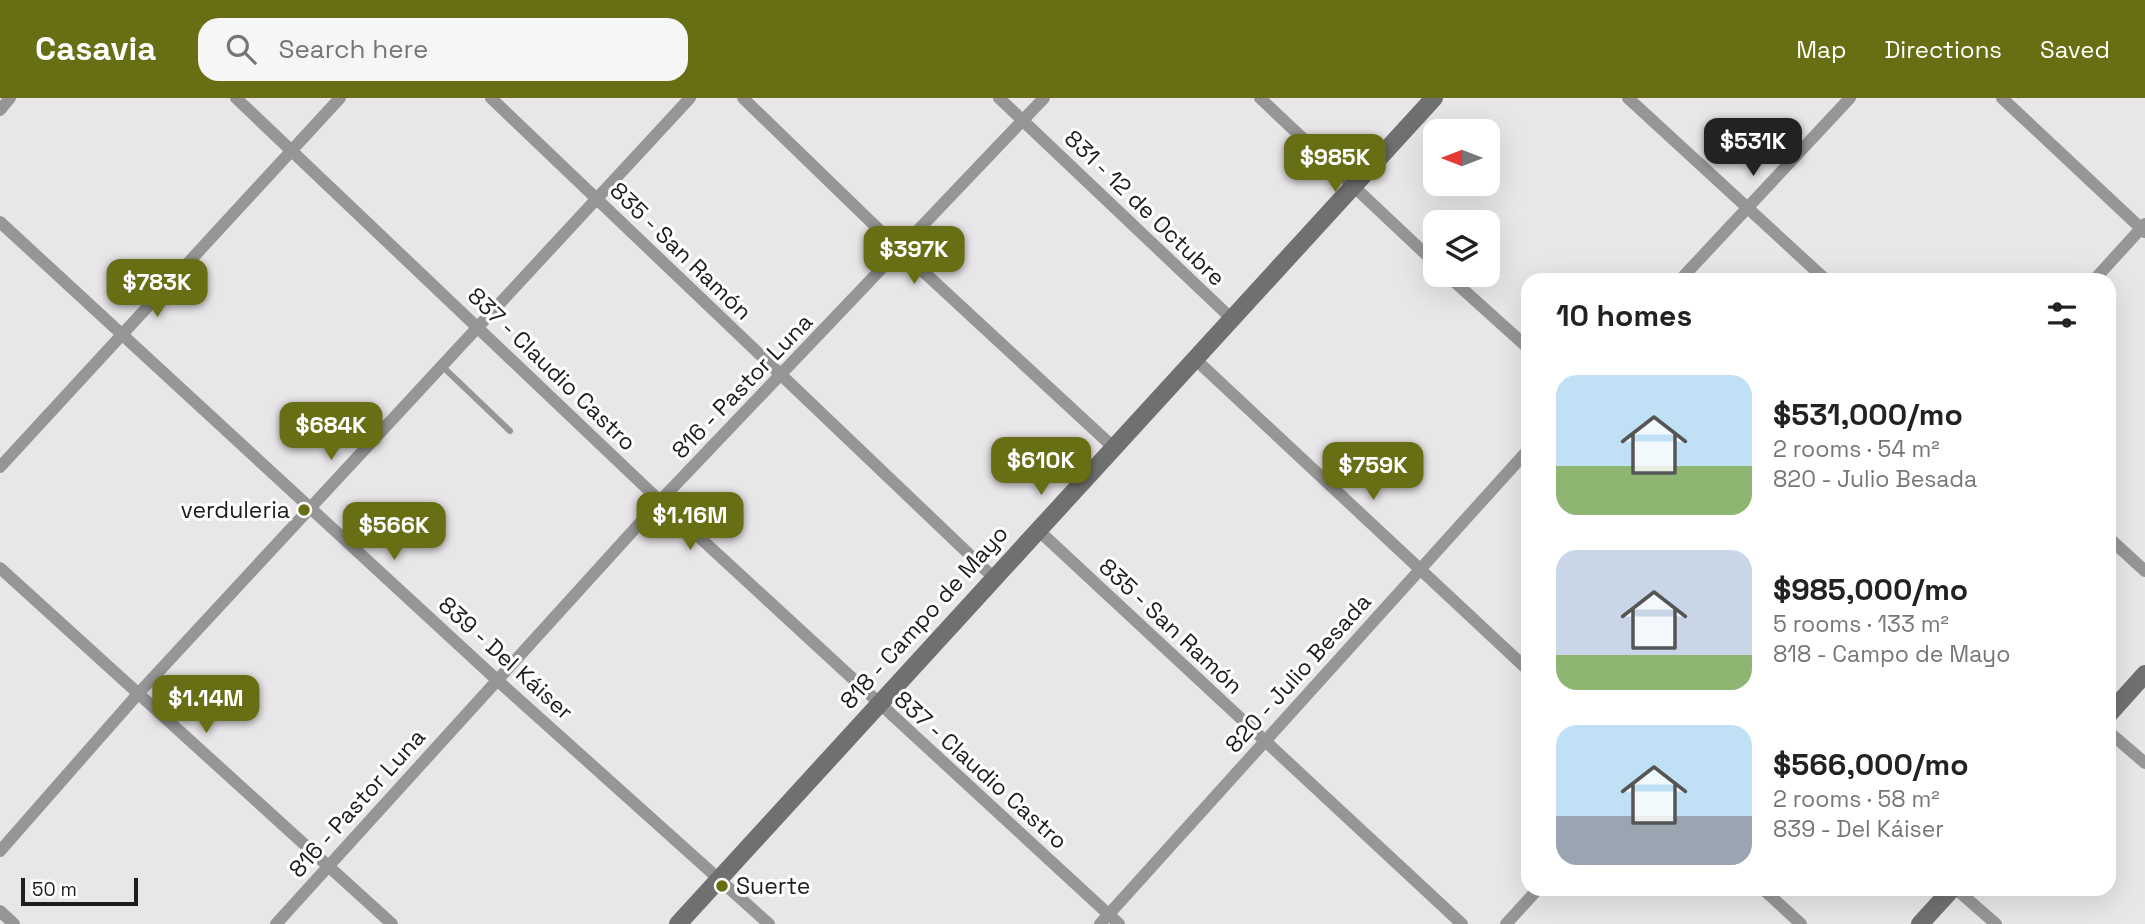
<!DOCTYPE html>
<meta charset="utf-8">
<style>
:root{--surface:#fff;--page:#f6f6f6;--text:#222;--muted:#767676;--accent:#686e14}
body{margin:0;font-family:"Space Grotesk",sans-serif;background:var(--page);color:var(--text);height:100vh;display:flex;flex-direction:column;font-size:26px;white-space:nowrap}
*{box-sizing:border-box;margin:0}
p{font-size:23px;color:var(--muted)}
.icon{flex:none;width:38px;height:38px;fill:none;stroke:currentColor;stroke-width:2;stroke-linecap:round;stroke-linejoin:round}
.map{position:relative;flex:1;overflow:hidden}
.side{position:absolute;left:1521px;top:175px;width:595px;height:623px;display:flex;flex-direction:column;background:var(--surface);border-radius:21px;box-shadow:0 7px 28px #0002}
.side>*{flex:none}
.needle{width:46px;rotate:270deg}
.controls{position:absolute;left:1423px;top:21px;display:grid;gap:14px}
.controls a{display:grid;place-items:center;width:77px;height:77px;border-radius:14px;background:var(--surface);box-shadow:0 7px 28px #0002;font-size:35px}
.scale{position:absolute;left:21px;bottom:18px;width:117px;box-sizing:border-box;padding-left:7px;border:4px solid #1e1d1e;border-top:0;font-size:19px;line-height:24px;white-space:nowrap;color:#1e1d1e;-webkit-text-stroke:5px #fff;paint-order:stroke}
.price{position:absolute;translate:-50% -60px;padding:0 16px;border-radius:14px;background:var(--accent);color:#fff;font-size:23px;line-height:46px;filter:drop-shadow(0 2px 4px #0008)}
.price::after{content:'';position:absolute;left:50%;top:42px;width:21px;height:16px;margin-left:-10px;background:inherit;clip-path:polygon(0 0,100% 0,50% 100%)}
.price.on{background:#222;color:#fff}
ul{padding:0;list-style:none}
li{display:flex;align-items:center;gap:21px;height:175px;padding:0 35px}
li span{display:grid;place-items:center;flex:none;width:196px;height:140px;border-radius:21px;color:#555}
li>.icon{margin-inline-start:auto}
span .icon{width:84px;height:84px;fill:#fffc;stroke-width:1}
li b{font-size:30px}
h2{display:flex;justify-content:space-between;align-items:center;height:84px;padding:0 35px;font-size:30px}
header{display:flex;align-items:center;gap:42px;box-sizing:border-box;height:98px;padding:0 35px;background:var(--accent);color:#fff}
header strong{font-size:33px}
nav{display:flex;gap:38px;margin-inline-start:auto;font-size:24px}
.search{width:490px;height:63px;background:var(--page);display:flex;align-items:center;gap:18px;box-sizing:border-box;padding:0 24px;border-radius:21px;color:var(--muted);font-size:26px}
.map>svg:first-child{display:block}
</style>
<header>
<strong>Casavia</strong>
<div class="search"><svg class="icon" aria-label="search" viewBox="0 0 24 24"><circle cx="10" cy="10" r="6"/><path d="M15 15l6 6"/></svg>Search here</div>
<nav><a>Map</a><a>Directions</a><a>Saved</a></nav>
</header>
<div class="map">
<svg width="2145" height="826" viewBox="0 0 2145 826">
<rect width="100%" height="100%" fill="#e8e6e9"/>
<g fill="none" stroke-linecap="round" stroke-linejoin="round">
<path stroke="#979697" stroke-width="6" d="M 442,268 L 510,333"/>
<path stroke="#979697" stroke-width="12" d="M 236,0 L 660,403 L 1119,826
M 491,0 L 994,480
M 743,0 L 900,152 L 1112,348
M 999,0 L 1232,221
M 1260,0 L 1435,165
M 1628,0 L 1826,182
M 2002,0 L 2145,134
M 0,12 L 10,0
M 0,124 L 497,582 L 769,826
M 1447,177 L 1528,250
M 1680,182 L 1850,0
M 2094,182 L 2145,126
M 1195,261 L 1528,572
M 0,369 L 340,0
M 1037,431 L 1462,826
M 2109,440 L 2145,473
M 0,470 L 392,826
M 2109,634 L 2145,665
M 0,753 L 137,597 L 690,0
M 1763,791 L 1801,826
M 1956,791 L 1996,826
M 0,813 L 14,826
M 276,826 L 660,403 L 1044,0
M 1100,826 L 1528,352
M 1506,826 L 1538,791"/>
<path stroke="#717071" stroke-width="18" d="M 2109,616 L 2145,576
M 678,826 L 1434,0
M 1920,826 L 1952,791"/>
</g>
<g fill="#686e14" stroke="#fff" stroke-width="2.5">
<circle cx="304" cy="412" r="7"/>
<circle cx="722" cy="788" r="7"/>
</g>
<g text-anchor="middle" dominant-baseline="central" stroke-width="6" stroke-linejoin="round" paint-order="stroke">
<g font-size="23" fill="#1e1d1e" stroke="#fff">
<text transform="translate(1145 110) rotate(44)">831 - 12 de Octubre</text>
<text transform="translate(681 153) rotate(44)">835 - San Ramón</text>
<text transform="translate(552 271) rotate(44)">837 - Claudio Castro</text>
<text transform="translate(742 288) rotate(-46)">816 - Pastor Luna</text>
<text transform="translate(924 519) rotate(-48)">818 - Campo de Mayo</text>
<text transform="translate(1171 528) rotate(43)">835 - San Ramón</text>
<text transform="translate(506 560) rotate(42)">839 - Del Káiser</text>
<text transform="translate(1298 575) rotate(-48)">820 - Julio Besada</text>
<text transform="translate(981 672) rotate(42)">837 - Claudio Castro</text>
<text transform="translate(357 705) rotate(-48)">816 - Pastor Luna</text>
</g>
<g font-size="23" fill="#1e1d1e" stroke="#fff" text-anchor="end">
<text x="290" y="412">verduleria</text>
<text x="736" y="788" text-anchor="start">Suerte</text>
</g>
</g>
</svg>
<div class="controls">
<a><svg class="needle" viewBox="-14 -14 28 28"><path d="M0-13l5 13h-10z" fill="#e53935"/><path d="M0 13l5-13h-10z" fill="#767676"/></svg></a>
<a><svg class="icon" aria-label="layers" viewBox="0 0 24 24"><path d="M12 4l9 5-9 5-9-5zM3 14l9 5 9-5"/></svg></a>
</div>
<div class="scale">50 m</div>
<b class="price on" style="left:1753px;top:80px">$531K</b>
<b class="price" style="left:1335px;top:96px">$985K</b>
<b class="price" style="left:914px;top:188px">$397K</b>
<b class="price" style="left:157px;top:221px">$783K</b>
<b class="price" style="left:331px;top:364px">$684K</b>
<b class="price" style="left:1041px;top:399px">$610K</b>
<b class="price" style="left:1373px;top:404px">$759K</b>
<b class="price" style="left:690px;top:454px">$1.16M</b>
<b class="price" style="left:394px;top:464px">$566K</b>
<b class="price" style="left:206px;top:637px">$1.14M</b>
<section class="side">
<h2>10 homes<svg class="icon" aria-label="filters" viewBox="0 0 24 24"><path d="M4 7h16M4 17h16"/><circle cx="9" cy="7" r="2"/><circle cx="15" cy="17" r="2"/></svg></h2>
<ul>
<li><span style="background:linear-gradient(#bfe0f5 65%,#8fb573 0)"><svg class="icon" aria-label="home" viewBox="0 0 24 24"><path d="M3 11l9-7 9 7M6 9v11h12V9"/></svg></span><div><b>$531,000/mo</b><p>2 rooms · 54 m²</p><p>820 - Julio Besada</p></div></li>
<li><span style="background:linear-gradient(#c9d6e8 75%,#8fb573 0)"><svg class="icon" aria-label="home" viewBox="0 0 24 24"><path d="M3 11l9-7 9 7M6 9v11h12V9"/></svg></span><div><b>$985,000/mo</b><p>5 rooms · 133 m²</p><p>818 - Campo de Mayo</p></div></li>
<li><span style="background:linear-gradient(#bfe0f5 65%,#9aa5b1 0)"><svg class="icon" aria-label="home" viewBox="0 0 24 24"><path d="M3 11l9-7 9 7M6 9v11h12V9"/></svg></span><div><b>$566,000/mo</b><p>2 rooms · 58 m²</p><p>839 - Del Káiser</p></div></li>
</ul>
</section>
</div>
